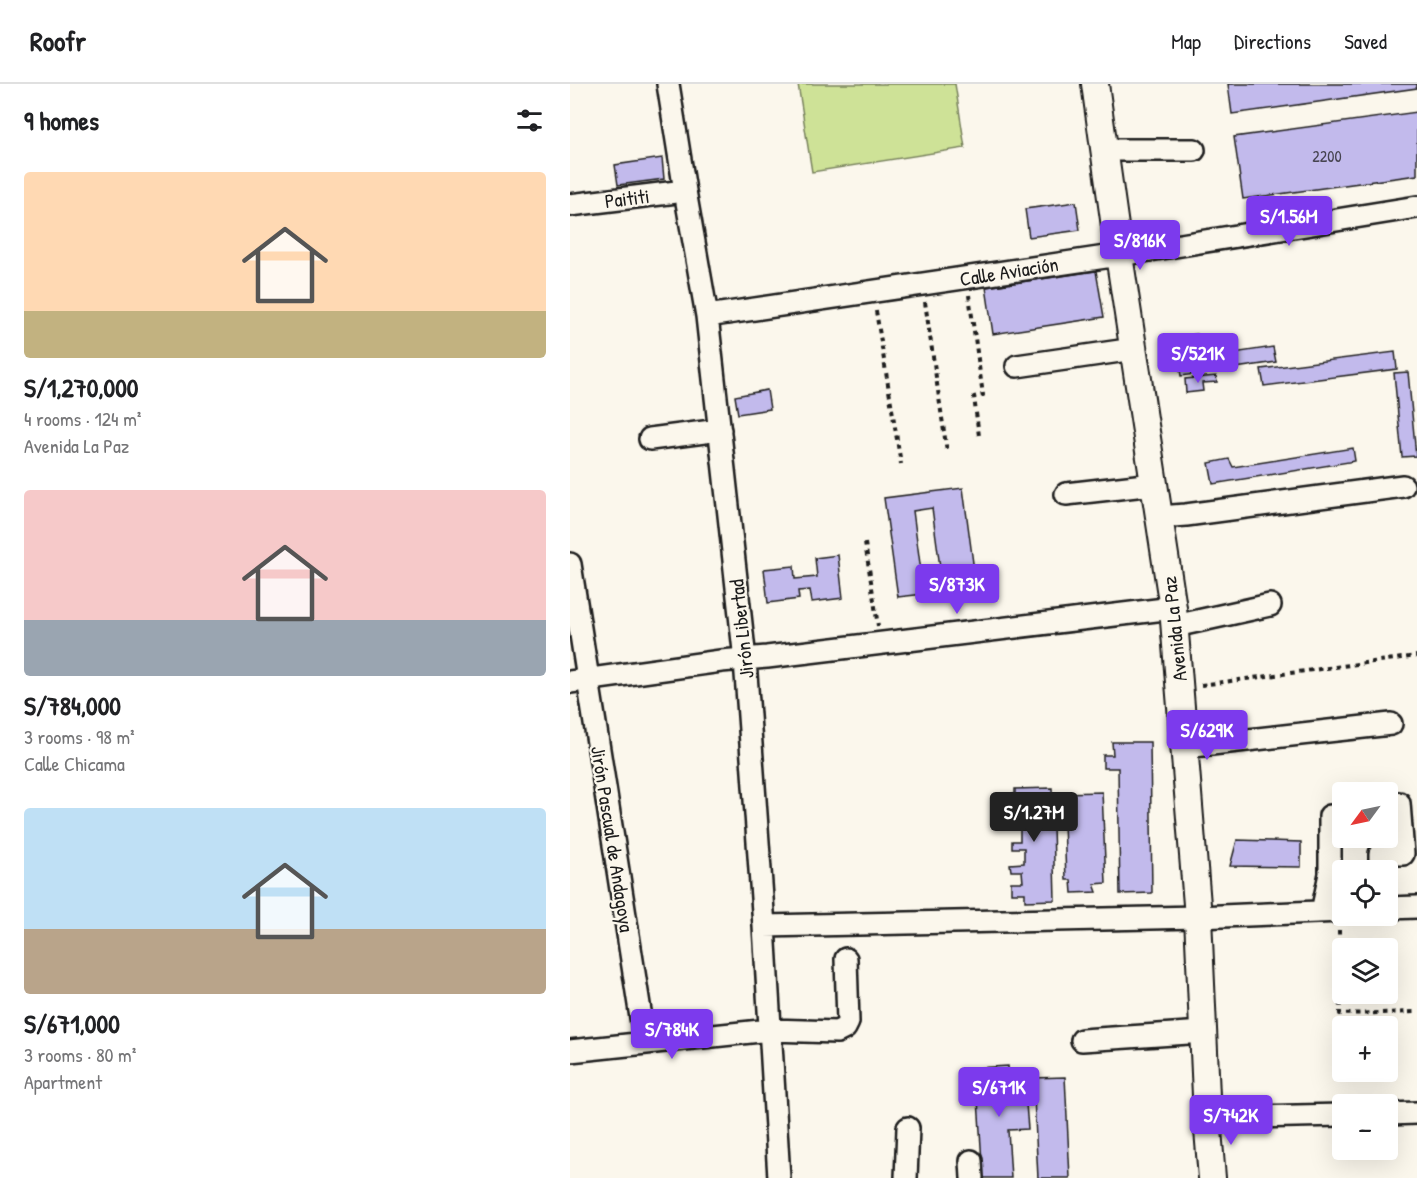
<!DOCTYPE html>
<meta charset="utf-8">
<style>
:root{--surface:#fff;--page:#f6f6f6;--text:#202124;--muted:#757577;--line:#e0e0e0;--accent:#7c3aed}
body{margin:0;font-family:"Patrick Hand",sans-serif;background:var(--page);color:var(--text);height:100vh;display:flex;flex-direction:column;font-size:22px;white-space:nowrap}
*{box-sizing:border-box;margin:0}
p{font-size:20px;color:var(--muted)}
.icon{flex:none;width:33px;height:33px;fill:none;stroke:currentColor;stroke-width:2;stroke-linecap:round;stroke-linejoin:round}
.map{position:relative;flex:1;overflow:hidden}
.side{display:flex;flex-direction:column;background:var(--surface);width:570px}
.side>*{flex:none}
.needle{width:39px;rotate:237deg}
.buttons{position:absolute;left:762px;top:698px;display:grid;gap:12px}
.buttons a{display:grid;place-items:center;width:66px;height:66px;border-radius:6px;background:var(--surface);box-shadow:0 6px 24px #0002;font-size:30px}
.price{position:absolute;translate:-50% -51px;padding:0 14px;border-radius:6px;background:var(--accent);color:#fff;font-size:20px;line-height:39px;filter:drop-shadow(0 2px 3px #0008)}
.price::after{content:'';position:absolute;left:50%;top:36px;width:18px;height:14px;margin-left:-9px;background:inherit;clip-path:polygon(0 0,100% 0,50% 100%)}
.price.current{background:#222;color:#fff}
ul{padding:0;list-style:none}
li{display:grid;align-content:center;gap:12px;height:318px;padding:0 24px}
li span{display:grid;place-items:center;height:186px;border-radius:6px;color:#555}
li>.icon{margin-inline-start:auto}
span .icon{width:108px;height:108px;fill:#fffc;stroke-width:1}
li b{font-size:26px}
h2{display:flex;justify-content:space-between;align-items:center;height:72px;padding:0 24px;font-size:26px}
header{display:flex;align-items:center;gap:36px;box-sizing:border-box;height:84px;padding:0 30px;background:var(--surface);border-bottom:2px solid var(--line)}
header strong{font-size:28px}
nav{display:flex;gap:33px;margin-inline-start:auto;font-size:21px}
main{display:flex;flex:1;min-height:0}
.map>svg:first-child{display:block}
</style>
<header>
<strong>Roofr</strong>
<nav><a>Map</a><a>Directions</a><a>Saved</a></nav>
</header>
<main>
<section class="side">
<h2>9 homes<svg class="icon" aria-label="filters" viewBox="0 0 24 24"><path d="M4 7h16M4 17h16"/><circle cx="9" cy="7" r="2"/><circle cx="15" cy="17" r="2"/></svg></h2>
<ul>
<li><span style="background:linear-gradient(#ffd9b3 75%,#c2b280 0)"><svg class="icon" aria-label="home" viewBox="0 0 24 24"><path d="M3 11l9-7 9 7M6 9v11h12V9"/></svg></span><div><b>S/1,270,000</b><p>4 rooms · 124 m²</p><p>Avenida La Paz</p></div></li>
<li><span style="background:linear-gradient(#f6c9c9 70%,#9aa5b1 0)"><svg class="icon" aria-label="home" viewBox="0 0 24 24"><path d="M3 11l9-7 9 7M6 9v11h12V9"/></svg></span><div><b>S/784,000</b><p>3 rooms · 98 m²</p><p>Calle Chicama</p></div></li>
<li><span style="background:linear-gradient(#bfe0f5 65%,#b9a48a 0)"><svg class="icon" aria-label="home" viewBox="0 0 24 24"><path d="M3 11l9-7 9 7M6 9v11h12V9"/></svg></span><div><b>S/671,000</b><p>3 rooms · 80 m²</p><p>Apartment</p></div></li>
</ul>
</section>
<div class="map">
<svg width="847" height="1094" viewBox="0 0 847 1094">
<rect width="100%" height="100%" fill="#fbf7ec"/>
<filter id="ink" filterUnits="userSpaceOnUse"><feTurbulence type="fractalNoise" baseFrequency=".0167" numOctaves="2"/><feDisplacementMap in="SourceGraphic" scale="12" xChannelSelector="R" yChannelSelector="G"/><feConvolveMatrix kernelMatrix="1 2 1 2 8 2 1 2 1" color-interpolation-filters="sRGB"/></filter>
<g filter="url(#ink)">
<path fill="#cee297" stroke="#757f5a" stroke-width="1.5" d="M 228,0 L 385,0 L 395,64 L 242,88 Z"/>
<path fill="#c2baec" stroke="#1c1c1c" stroke-width="1.5" d="M 658,0 L 847,0 L 847,4 L 662,30 Z
M 847,28 L 847,91 L 673,115 L 664,53 Z
M 92,74 L 94,95 L 48,101 L 45,81 Z
M 506,118 L 510,146 L 459,153 L 455,125 Z
M 526,187 L 534,233 L 423,250 L 416,203 Z
M 627,250 L 631,274 L 703,263 L 706,278 L 611,292 L 605,253 Z
M 825,268 L 827,285 L 694,302 L 691,285 Z
M 838,288 L 846,372 L 832,373 L 824,289 Z
M 646,292 L 647,298 L 632,299 L 633,307 L 616,309 L 615,295 Z
M 197,306 L 200,325 L 168,330 L 165,312 Z
M 783,364 L 785,377 L 643,400 L 639,379 L 659,375 L 663,383 Z
M 393,404 L 405,494 L 372,498 L 362,424 L 343,427 L 354,510 L 328,513 L 314,414 Z
M 268,471 L 273,514 L 242,518 L 240,506 L 228,507 L 229,515 L 198,519 L 194,485 L 224,482 L 225,495 L 247,493 L 245,474 Z
M 542,658 L 580,658 L 582,809 L 550,810 L 548,684 L 533,684 L 533,671 L 543,671 Z
M 482,704 L 485,816 L 455,817 L 455,809 L 441,809 L 441,798 L 453,798 L 452,787 L 441,787 L 440,780 L 454,779 L 454,764 L 442,764 L 442,757 L 450,757 L 450,742 L 439,742 L 438,732 L 447,732 L 447,723 L 438,724 L 437,711 L 445,710 L 445,705 Z
M 532,708 L 536,799 L 524,800 L 527,808 L 502,809 L 501,796 L 496,796 L 493,709 Z
M 667,756 L 731,758 L 731,783 L 660,782 Z
M 438,982 L 439,996 L 454,995 L 458,1045 L 438,1046 L 441,1094 L 413,1094 L 406,984 Z
M 495,993 L 500,1094 L 468,1094 L 463,994 Z"/>
<g fill="none" stroke-linecap="round" stroke-linejoin="round">
<defs>
<path id="minor" d="M 98,0 L 115,107 L 137,232 L 175,576 L 194,842 L 209,1094
M 535,66 L 624,66
M 0,121 L 115,107
M 137,232 L 549,171 L 847,123
M 447,282 L 564,265
M 80,355 L 150,346
M 496,410 L 584,400
M 589,433 L 616,431 L 833,402
M 0,480 L 75,959
M 605,542 L 700,521
M 0,598 L 151,577 L 197,573 L 603,524
M 615,663 L 821,640
M 810,786 L 810,770 L 833,770 L 829,719
M 818,824 L 847,823
M 752,828 L 760,790 L 760,732
M 194,842 L 628,833 L 772,827
M 512,956 L 634,948
M 0,967 L 200,946 L 267,948 L 275,944 L 278,938 L 276,875
M 818,1030 L 847,1029
M 637,1034 L 772,1031
M 401,1077 L 402,1094
M 336,1094 L 338,1044"/>
<path id="major" d="M 525,0 L 549,171 L 603,524 L 628,833 L 637,1034 L 642,1094"/>
</defs>
<use href="#minor" stroke="#1c1c1c" stroke-width="26"/>
<use href="#major" stroke="#1c1c1c" stroke-width="30"/>
<path stroke="#1c1c1c" stroke-width="4" stroke-dasharray="4.5 4.5" stroke-linecap="butt" d="M 399,211 L 413,311 L 404,313 L 409,352
M 355,218 L 377,368
M 306,227 L 331,380
M 295,459 L 308,542
M 631,601 L 847,572
M 769,846 L 770,930 L 847,928"/>
<use href="#minor" stroke="#fbf7ec" stroke-width="21"/>
<use href="#major" stroke="#fbf7ec" stroke-width="26"/>
</g>
</g>
<g text-anchor="middle" dominant-baseline="central" stroke-width="4.5" stroke-linejoin="round" paint-order="stroke">
<g font-size="16" fill="#464450">
<text x="757" y="72">2200</text>
</g>
<g font-size="20" fill="#1c1c1c" stroke="#fbf7ec">
<text transform="translate(57 114) rotate(-7)">Paititi</text>
<text transform="translate(439 187) rotate(-9)">Calle Aviación</text>
<text transform="translate(171 545) rotate(-96)">Jirón Libertad</text>
<text transform="translate(604 545) rotate(-96)">Avenida La Paz</text>
<text transform="translate(43 755) rotate(81)">Jirón Pascual de Andagoya</text>
</g>
</g>
</svg>
<div class="buttons">
<a><svg class="needle" viewBox="-14 -14 28 28"><path d="M0-13l5 13h-10z" fill="#e53935"/><path d="M0 13l5-13h-10z" fill="#757577"/></svg></a>
<a><svg class="icon" aria-label="locate" viewBox="0 0 24 24"><circle cx="12" cy="12" r="6"/><path d="M12 2v4M12 18v4M2 12h4M18 12h4"/></svg></a>
<a><svg class="icon" aria-label="layers" viewBox="0 0 24 24"><path d="M12 4l9 5-9 5-9-5zM3 14l9 5 9-5"/></svg></a>
<a>+</a>
<a>−</a>
</div>
<b class="price" style="left:719px;top:163px">S/1.56M</b>
<b class="price" style="left:570px;top:187px">S/816K</b>
<b class="price" style="left:628px;top:300px">S/521K</b>
<b class="price" style="left:387px;top:531px">S/873K</b>
<b class="price" style="left:637px;top:677px">S/629K</b>
<b class="price current" style="left:464px;top:759px">S/1.27M</b>
<b class="price" style="left:102px;top:976px">S/784K</b>
<b class="price" style="left:429px;top:1034px">S/671K</b>
<b class="price" style="left:661px;top:1062px">S/742K</b>
</div>
</main>
